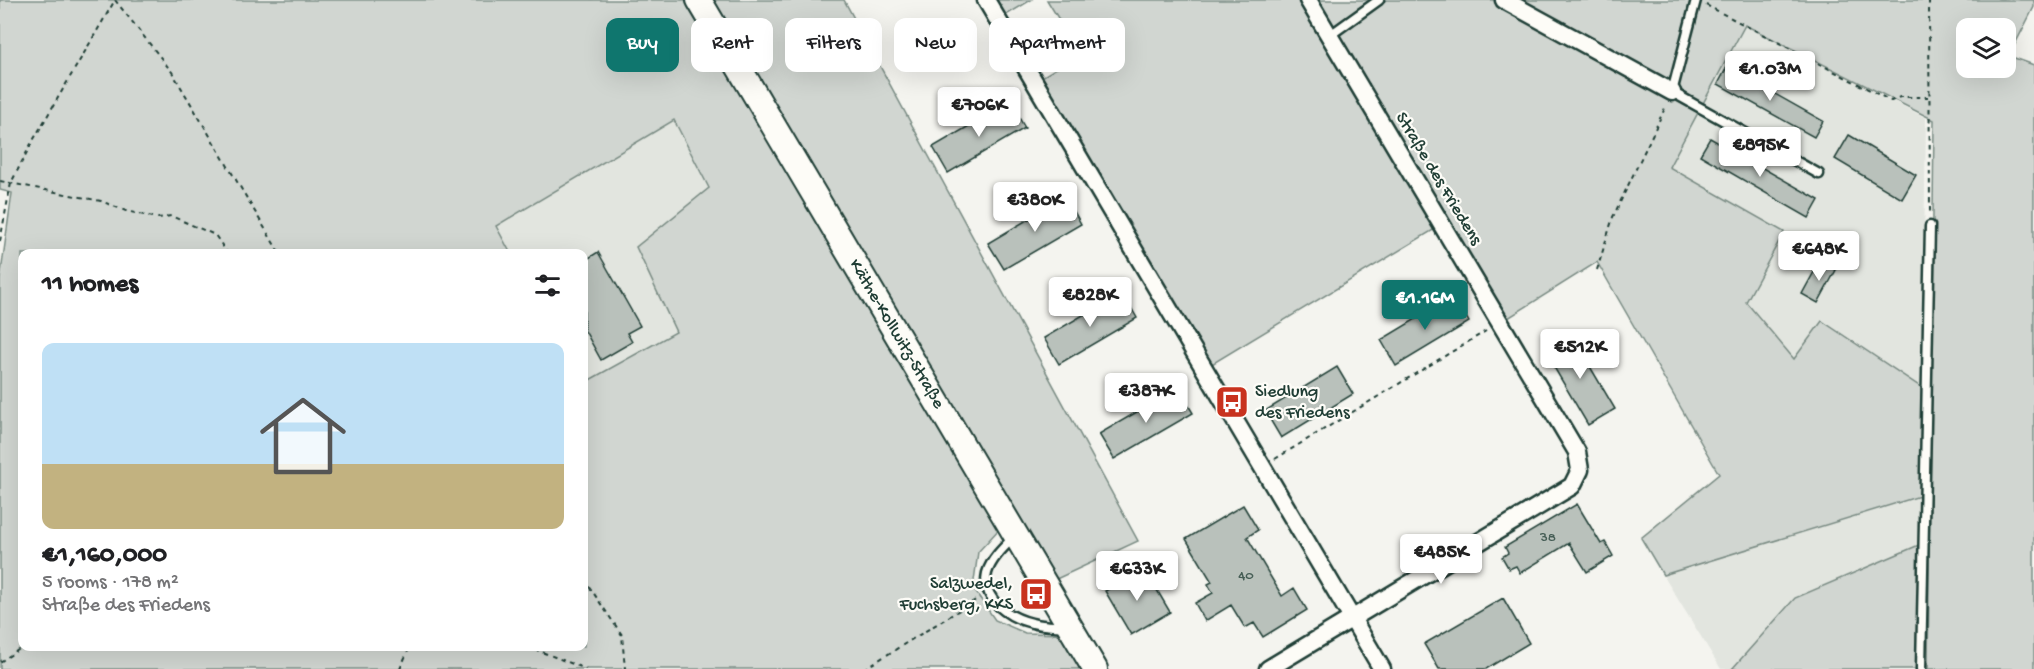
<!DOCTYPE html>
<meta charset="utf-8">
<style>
:root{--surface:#fff;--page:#f2f2f2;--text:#202124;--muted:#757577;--line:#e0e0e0;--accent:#0f766e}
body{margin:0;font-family:"Gochi Hand",sans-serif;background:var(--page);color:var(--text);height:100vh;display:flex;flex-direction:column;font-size:22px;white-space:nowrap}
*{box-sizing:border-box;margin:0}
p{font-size:20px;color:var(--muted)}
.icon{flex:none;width:33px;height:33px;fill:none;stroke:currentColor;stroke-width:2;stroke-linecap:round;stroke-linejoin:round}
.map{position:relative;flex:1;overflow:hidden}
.details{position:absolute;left:18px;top:249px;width:570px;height:402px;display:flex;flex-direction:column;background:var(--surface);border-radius:12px;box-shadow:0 6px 24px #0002}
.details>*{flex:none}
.hud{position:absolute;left:606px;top:18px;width:570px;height:54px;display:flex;gap:12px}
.tools{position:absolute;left:1956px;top:18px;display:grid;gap:12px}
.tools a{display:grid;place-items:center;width:60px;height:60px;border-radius:12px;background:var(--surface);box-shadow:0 6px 24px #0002;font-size:30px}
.price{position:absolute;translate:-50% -51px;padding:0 14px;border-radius:6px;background:#fff;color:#222;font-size:20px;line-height:39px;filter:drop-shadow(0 2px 3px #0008)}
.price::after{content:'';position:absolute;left:50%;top:36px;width:18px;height:14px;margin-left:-9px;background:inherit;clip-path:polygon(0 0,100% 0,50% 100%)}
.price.on{background:var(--accent);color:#fff}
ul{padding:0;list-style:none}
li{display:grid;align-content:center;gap:12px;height:318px;padding:0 24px}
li+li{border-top:2px solid var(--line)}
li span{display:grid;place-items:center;height:186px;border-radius:12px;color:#555}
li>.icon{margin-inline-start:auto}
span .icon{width:108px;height:108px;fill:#fffc;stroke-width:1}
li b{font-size:26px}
h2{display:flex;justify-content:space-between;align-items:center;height:72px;padding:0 24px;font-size:26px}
.chip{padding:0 21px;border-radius:12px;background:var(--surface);box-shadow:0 6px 24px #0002;font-size:21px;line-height:54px}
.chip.on{background:var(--accent);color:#fff}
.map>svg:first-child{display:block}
</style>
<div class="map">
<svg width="2034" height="669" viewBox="0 0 2034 669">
<rect width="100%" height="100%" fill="#f4f4ef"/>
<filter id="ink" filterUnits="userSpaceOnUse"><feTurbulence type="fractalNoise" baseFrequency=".0167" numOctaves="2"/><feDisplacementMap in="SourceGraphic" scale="12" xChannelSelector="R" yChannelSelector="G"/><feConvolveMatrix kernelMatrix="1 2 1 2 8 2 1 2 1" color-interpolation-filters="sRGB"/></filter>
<g filter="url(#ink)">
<path fill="#e2e5df" d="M 1745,25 L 1926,118 L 1922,388 L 1822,321 L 1795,359 L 1745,302 L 1669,167 Z
M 674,119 L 709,188 L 636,247 L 677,332 L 584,383 L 584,254 L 511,253 L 496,226 Z
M 1920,496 L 1919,545 L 1796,597 L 1732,669 L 1721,669 L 1663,575 Z"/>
<path fill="#d1d6d1" stroke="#788a82" stroke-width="1.5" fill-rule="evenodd" d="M 0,0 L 688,0 L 1001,527 L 978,552 L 973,588 L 995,620 L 1025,633 L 1065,634 L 1085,669 L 0,669 L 0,280 L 12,193 L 0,190 ZM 674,120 L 709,188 L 636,247 L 676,332 L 584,383 L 584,646 L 22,646 L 22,254 L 511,254 L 496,226 Z
M 707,0 L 844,0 L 1138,541 L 1052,581 Z
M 993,0 L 1031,0 L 1003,17 Z
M 1047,0 L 2034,0 L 2034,7 L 2009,56 L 2034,65 L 2034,669 L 1928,669 L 1934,120 L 1745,25 L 1669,167 L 1784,232 L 1746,302 L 1794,359 L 1822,321 L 1922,388 L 1920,496 L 1663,575 L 1641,538 L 1719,474 L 1597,262 L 1505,320 L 1448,221 L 1207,367 L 1040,78 L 1080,54 ZM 1966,28 L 2006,28 L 2006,68 L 1966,68 Z
M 1919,545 L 1917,669 L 1732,669 L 1795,598 Z"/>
<path fill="#b9c1bb" stroke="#1f3d34" stroke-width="1.5" d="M 1049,24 L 1063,50 L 1051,57 L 1036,32 Z
M 1727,67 L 1823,121 L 1814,137 L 1718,84 Z
M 1010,102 L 1025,128 L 948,173 L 933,147 Z
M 1849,135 L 1916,175 L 1902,199 L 1835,159 Z
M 1710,138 L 1819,200 L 1809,218 L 1700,155 Z
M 1066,197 L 1081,224 L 1004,269 L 988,243 Z
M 598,252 L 640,326 L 627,333 L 632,342 L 601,360 L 584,329 L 584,261 Z
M 1820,261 L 1836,270 L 1818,303 L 1802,294 Z
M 1122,292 L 1137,318 L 1059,364 L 1044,338 Z
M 1454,296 L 1469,322 L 1396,366 L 1381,340 Z
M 1572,336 L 1615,409 L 1588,425 L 1545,352 Z
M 1337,367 L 1353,394 L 1281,438 L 1265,411 Z
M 1178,388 L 1193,413 L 1114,459 L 1099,434 Z
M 1577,504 L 1601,544 L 1605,542 L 1613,556 L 1587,572 L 1569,543 L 1520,573 L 1516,566 L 1509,569 L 1502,557 L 1508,553 L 1505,547 Z
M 1243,505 L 1258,530 L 1247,537 L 1282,596 L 1294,588 L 1307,610 L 1263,637 L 1254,623 L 1245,628 L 1231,605 L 1205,621 L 1195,603 L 1213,593 L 1208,584 L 1212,582 L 1186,539 Z
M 1144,568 L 1170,612 L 1131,635 L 1105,591 Z
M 1503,598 L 1529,643 L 1486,669 L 1439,669 L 1424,644 Z"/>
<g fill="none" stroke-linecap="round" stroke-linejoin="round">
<defs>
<path id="service" d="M 1696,0 L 1672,92 L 1819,174
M 1329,36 L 1379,0
M 1015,536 C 1005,546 991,559 987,573 C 981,600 1010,618 1032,623 C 1042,626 1054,626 1065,627
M 1921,669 L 1930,226"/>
<path id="minor" d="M 986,0 L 1382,669
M 1504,0 L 1672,92
M 1268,669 L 1572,486 L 1580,470 L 1577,452 L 1308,0"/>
<g id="secondary">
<path id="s1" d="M 699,0 L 1095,669"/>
</g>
</defs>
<use href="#service" stroke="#1f3d34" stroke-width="13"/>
<use href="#minor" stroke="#1f3d34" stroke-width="21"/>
<use href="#secondary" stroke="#1f3d34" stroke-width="28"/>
<path stroke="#1f3d34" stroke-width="2" stroke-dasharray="4.5 4.5" stroke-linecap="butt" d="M 115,0 L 172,72 L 280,254
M 1929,0 L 1930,215
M 1706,5 L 1891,101 L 1900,97 L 1928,97
M 0,181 L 101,201 L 126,211 L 158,218 L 171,216 L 215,235 L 228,254
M 0,241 L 11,183 L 31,144 L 115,0
M 1597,270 L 1613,217 L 1666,106
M 1275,459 L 1486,331
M 584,579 L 622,635 L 625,669
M 526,646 L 586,669
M 0,662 L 24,646
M 400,669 L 410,646
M 864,669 L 979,598"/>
<use href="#service" stroke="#fdfcf7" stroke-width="8"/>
<use href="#minor" stroke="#fdfcf7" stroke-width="16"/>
<use href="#secondary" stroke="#fdfcf7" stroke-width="24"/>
</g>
</g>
<defs>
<symbol id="bus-square" viewBox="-11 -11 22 22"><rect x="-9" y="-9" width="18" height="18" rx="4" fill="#c8321e" stroke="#fdfcf7"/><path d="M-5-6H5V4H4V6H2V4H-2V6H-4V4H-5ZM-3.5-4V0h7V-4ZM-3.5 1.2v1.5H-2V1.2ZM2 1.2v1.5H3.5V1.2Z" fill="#fff"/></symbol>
</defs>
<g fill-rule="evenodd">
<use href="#bus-square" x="1213" y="383" width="38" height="38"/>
<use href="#bus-square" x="1017" y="575" width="38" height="38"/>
</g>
<g text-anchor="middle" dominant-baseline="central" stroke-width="4.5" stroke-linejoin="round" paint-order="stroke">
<g font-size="15" fill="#465e56">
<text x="1548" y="538">38</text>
<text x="1246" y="576">40</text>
</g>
<g font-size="18" fill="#1f3d34" stroke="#fdfcf7">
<text transform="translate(1438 179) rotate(59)">Straße des Friedens</text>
<text stroke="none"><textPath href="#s1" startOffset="388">Käthe-Kollwitz-Straße</textPath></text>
</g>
<g font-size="18" fill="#1f3d34" stroke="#fdfcf7" text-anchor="start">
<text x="1255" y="392">Siedlung<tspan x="1255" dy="21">des Friedens</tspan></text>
<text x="1013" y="584" text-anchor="end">Salzwedel,<tspan x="1013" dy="21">Fuchsberg, KKS</tspan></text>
</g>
</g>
</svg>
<div class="tools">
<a><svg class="icon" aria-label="layers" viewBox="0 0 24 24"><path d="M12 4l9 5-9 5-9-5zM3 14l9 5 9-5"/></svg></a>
</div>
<b class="price" style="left:1770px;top:102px">€1.03M</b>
<b class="price" style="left:979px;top:138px">€706K</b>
<b class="price" style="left:1760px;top:178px">€895K</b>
<b class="price" style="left:1035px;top:233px">€380K</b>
<b class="price" style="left:1819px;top:282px">€648K</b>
<b class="price" style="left:1090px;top:328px">€828K</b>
<b class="price on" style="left:1425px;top:331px">€1.16M</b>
<b class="price" style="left:1580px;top:380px">€512K</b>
<b class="price" style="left:1146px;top:424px">€387K</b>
<b class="price" style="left:1441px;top:585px">€485K</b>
<b class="price" style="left:1137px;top:602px">€633K</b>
<div class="hud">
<a class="chip on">Buy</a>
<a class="chip">Rent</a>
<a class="chip">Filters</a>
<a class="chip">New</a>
<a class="chip">Apartment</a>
</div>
<section class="details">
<h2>11 homes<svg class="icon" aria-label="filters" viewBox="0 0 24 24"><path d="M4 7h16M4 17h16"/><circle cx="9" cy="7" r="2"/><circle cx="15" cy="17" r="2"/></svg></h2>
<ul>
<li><span style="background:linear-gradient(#bfe0f5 65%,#c2b280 0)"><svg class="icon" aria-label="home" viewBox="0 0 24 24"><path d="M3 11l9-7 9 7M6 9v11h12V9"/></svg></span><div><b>€1,160,000</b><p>5 rooms · 178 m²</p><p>Straße des Friedens</p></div></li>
</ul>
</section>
</div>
